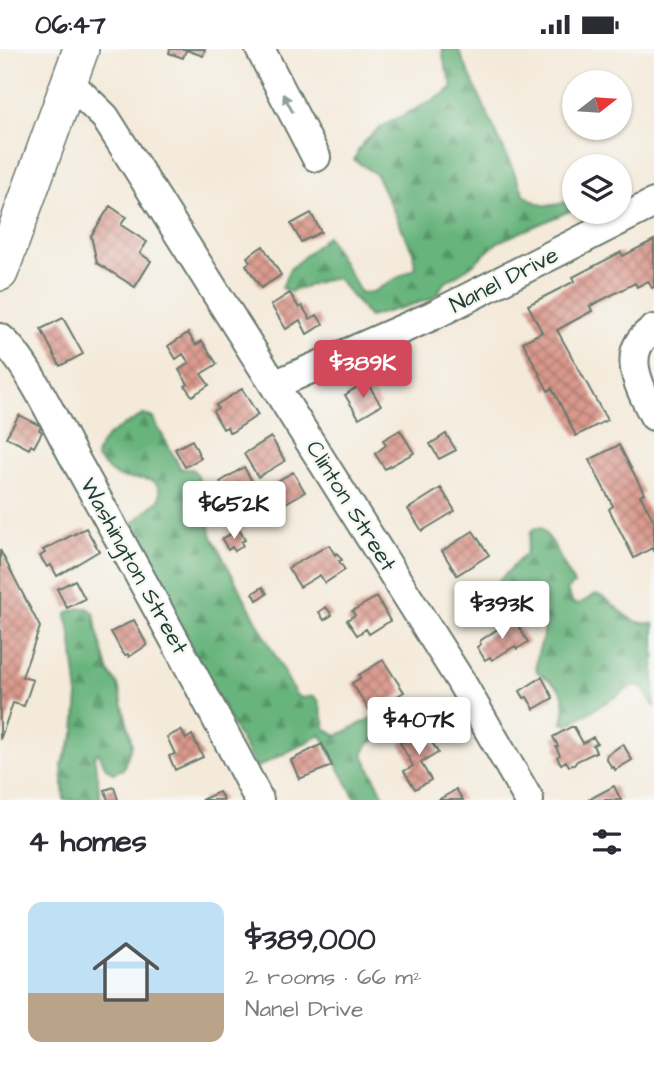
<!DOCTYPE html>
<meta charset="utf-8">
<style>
:root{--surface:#fff;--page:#f2f2f3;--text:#2b2b33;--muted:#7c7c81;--line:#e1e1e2;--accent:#d1495b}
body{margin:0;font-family:"Architects Daughter",sans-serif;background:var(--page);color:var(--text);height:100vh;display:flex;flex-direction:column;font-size:26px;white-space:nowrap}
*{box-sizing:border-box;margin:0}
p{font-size:23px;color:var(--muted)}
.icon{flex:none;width:38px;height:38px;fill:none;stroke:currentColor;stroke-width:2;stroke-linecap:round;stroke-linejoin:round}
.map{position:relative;height:751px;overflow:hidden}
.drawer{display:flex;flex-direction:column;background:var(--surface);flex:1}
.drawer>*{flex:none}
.needle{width:46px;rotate:73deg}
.tools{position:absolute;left:562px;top:21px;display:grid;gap:14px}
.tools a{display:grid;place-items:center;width:70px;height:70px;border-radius:50%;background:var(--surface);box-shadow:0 2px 5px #0004;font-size:35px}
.price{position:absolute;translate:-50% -60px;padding:0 16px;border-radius:7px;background:#fff;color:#222;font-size:23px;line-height:46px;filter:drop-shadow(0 2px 4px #0008)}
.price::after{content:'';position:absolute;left:50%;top:42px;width:21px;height:16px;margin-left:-10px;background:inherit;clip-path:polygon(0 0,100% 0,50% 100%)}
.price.active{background:var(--accent);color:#fff}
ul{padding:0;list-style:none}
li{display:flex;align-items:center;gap:21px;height:175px;padding:0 28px}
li+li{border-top:2px solid var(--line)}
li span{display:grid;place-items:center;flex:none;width:196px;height:140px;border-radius:14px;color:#555}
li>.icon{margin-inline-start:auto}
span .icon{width:84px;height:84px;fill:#fffc;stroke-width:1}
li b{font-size:30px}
h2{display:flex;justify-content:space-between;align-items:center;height:84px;padding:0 28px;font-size:30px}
.status{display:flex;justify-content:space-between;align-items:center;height:49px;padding:0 35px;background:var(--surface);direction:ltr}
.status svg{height:19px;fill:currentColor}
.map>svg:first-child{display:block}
</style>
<div class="status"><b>06:47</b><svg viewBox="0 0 49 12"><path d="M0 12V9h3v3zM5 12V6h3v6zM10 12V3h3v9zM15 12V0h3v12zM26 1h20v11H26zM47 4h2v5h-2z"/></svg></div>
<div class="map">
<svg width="654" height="751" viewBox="0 0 654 751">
<defs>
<pattern id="forest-firs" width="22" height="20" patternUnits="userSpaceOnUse" patternTransform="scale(1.75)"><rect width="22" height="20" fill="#68b47d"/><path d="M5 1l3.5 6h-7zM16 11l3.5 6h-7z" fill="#559467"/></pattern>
<pattern id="building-cross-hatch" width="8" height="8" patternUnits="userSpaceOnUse" patternTransform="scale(1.75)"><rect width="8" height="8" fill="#da988c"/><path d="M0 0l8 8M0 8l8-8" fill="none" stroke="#b07d73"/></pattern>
</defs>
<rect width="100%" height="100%" fill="#f6f6f2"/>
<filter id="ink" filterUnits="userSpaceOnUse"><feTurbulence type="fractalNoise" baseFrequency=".0143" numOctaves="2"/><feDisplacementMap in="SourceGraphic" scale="14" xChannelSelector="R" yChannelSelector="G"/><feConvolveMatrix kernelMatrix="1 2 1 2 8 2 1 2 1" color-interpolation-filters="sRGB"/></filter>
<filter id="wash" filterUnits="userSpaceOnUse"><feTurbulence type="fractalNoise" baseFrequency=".00686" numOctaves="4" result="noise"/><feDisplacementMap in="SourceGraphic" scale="28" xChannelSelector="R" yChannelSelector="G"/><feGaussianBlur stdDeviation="1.57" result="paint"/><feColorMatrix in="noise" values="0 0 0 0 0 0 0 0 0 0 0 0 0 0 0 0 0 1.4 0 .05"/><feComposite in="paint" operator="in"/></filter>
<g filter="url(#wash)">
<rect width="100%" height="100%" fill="#f4eada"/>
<path fill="url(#forest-firs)" stroke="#447858" stroke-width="2" d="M 442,0 L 458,0 L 524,145 C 541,161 554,158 574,150 L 574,160 L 498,193 L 471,217 L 443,235 L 437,246 L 431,250 L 369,268 L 337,229 L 325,231 L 290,243 L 282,239 L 289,221 L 327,187 L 361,244 L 372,243 L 415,219 L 413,203 L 376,125 L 354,111 C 368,70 423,64 453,38 L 445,17 Z
M 144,365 L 153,369 L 181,420 L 192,420 L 198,426 L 212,488 L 296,646 L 302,649 L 314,647 L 318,651 L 326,680 L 337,687 L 385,662 L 394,668 L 395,675 L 368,696 L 363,706 L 386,751 L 356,751 L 321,686 L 256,719 L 125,481 L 160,450 C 162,421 134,434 117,427 C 110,424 102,414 96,409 C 99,385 125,377 144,365 Z
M 535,479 L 541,479 L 552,493 L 574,535 L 567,541 L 573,554 L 579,555 L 596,545 C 618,552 623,577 654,574 L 654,657 L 642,638 L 635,636 L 568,676 L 562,674 C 569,645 562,638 537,623 C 532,602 554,581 540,559 C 522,562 504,561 487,554 L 488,543 L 526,504 L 531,482 Z
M 79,559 L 88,559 L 94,564 L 97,582 L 109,623 L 118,636 L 132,695 L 123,720 L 113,724 L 106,719 L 99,704 L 94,707 L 101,751 L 64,751 L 62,715 L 75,683 L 78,647 L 71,585 L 66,567 L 68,563 Z"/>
<g id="blocks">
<path fill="url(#building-cross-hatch)" d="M 170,0 L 205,0 L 203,7 L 186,1 L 183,9 L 169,4 Z
M 110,157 L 126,168 L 121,176 L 147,193 L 140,204 L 151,212 L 135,238 L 97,214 L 91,187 Z
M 311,164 L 321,183 L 301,193 L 291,175 Z
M 654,191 L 654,238 L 652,239 L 648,232 L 637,238 L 635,234 L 590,257 L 592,262 L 557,281 L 607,371 L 576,387 L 552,339 L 548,342 L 523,293 L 542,283 L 528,256 L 575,232 L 573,228 L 621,203 L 623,207 Z
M 263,197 L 281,226 L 261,239 L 246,216 L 250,213 L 247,208 Z
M 290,244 L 299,259 L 302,257 L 310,270 L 317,266 L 323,275 L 307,285 L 300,271 L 286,280 L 271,256 Z
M 63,269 L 83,305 L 60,317 L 41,280 Z
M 188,284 L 196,296 L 202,292 L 217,315 L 201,325 L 209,336 L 192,347 L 185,337 L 188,335 L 179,321 L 189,314 L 183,305 L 176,310 L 168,297 Z
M 366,332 L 381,356 L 359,369 L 345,346 Z
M 242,340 L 258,366 L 232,383 L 229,383 L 227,378 L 223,380 L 213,362 L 218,359 L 216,356 Z
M 19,366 L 41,377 L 39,381 L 42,383 L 34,398 L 31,396 L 29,400 L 6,388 Z
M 400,381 L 414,404 L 385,420 L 375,405 L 386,396 L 383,391 Z
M 446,385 L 456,401 L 439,410 L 430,395 Z
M 271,388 L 285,412 L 258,428 L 244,405 Z
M 192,391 L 201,409 L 185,418 L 175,400 Z
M 619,396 L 644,444 L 640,446 L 654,472 L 654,503 L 652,499 L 634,509 L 609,460 L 613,457 L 589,411 Z
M 244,418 L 253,434 L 229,448 L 220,433 Z
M 293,423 L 305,443 L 268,464 L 257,447 L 260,445 L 259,443 Z
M 441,439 L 455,462 L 422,482 L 408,460 Z
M 86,479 L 99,502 L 57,527 L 51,516 L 47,518 L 40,507 L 45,504 L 43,501 Z
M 239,480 L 245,491 L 241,493 L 243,497 L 235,502 L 232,498 L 228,501 L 222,490 Z
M 473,482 L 489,506 L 457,526 L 442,502 Z
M 329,496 L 335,506 L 337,504 L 342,511 L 339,512 L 345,521 L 325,534 L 320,526 L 300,538 L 288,519 Z
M 0,501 L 40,578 L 22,628 L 33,631 L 24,657 L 13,654 L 0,691 Z
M 75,531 L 85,550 L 67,559 L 57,540 Z
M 263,538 L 267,545 L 257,551 L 253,544 Z
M 377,548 L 390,572 L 369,585 L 366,580 L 357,586 L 347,571 L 355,566 L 352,562 Z
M 326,558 L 332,566 L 324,571 L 319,563 Z
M 514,569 L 528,593 L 517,600 L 515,597 L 492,611 L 490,608 L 485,611 L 477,598 L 481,595 L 480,592 Z
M 134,571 L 147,596 L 129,608 L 128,605 L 125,606 L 122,603 L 111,583 Z
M 383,611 L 404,643 L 379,658 L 378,656 L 369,661 L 352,634 L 360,629 L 359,626 Z
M 542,628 L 553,649 L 534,660 L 527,648 L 524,649 L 520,642 Z
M 571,678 L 574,678 L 583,694 L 593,688 L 597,694 L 593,696 L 596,703 L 577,712 L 574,716 L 569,717 L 566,712 L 561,715 L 557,708 L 560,706 L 556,698 L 558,697 L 553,688 Z
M 425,680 L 438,704 L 421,714 L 431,731 L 415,740 L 404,722 L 413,717 L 400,694 Z
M 181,681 L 186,690 L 192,686 L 203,708 L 175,721 L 169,707 L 175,705 L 167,688 Z
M 322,695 L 332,717 L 299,730 L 291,711 Z
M 623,695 L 632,711 L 615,721 L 614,718 L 612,719 L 606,709 L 607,706 Z
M 614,737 L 621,751 L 588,751 Z
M 114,738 L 118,751 L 108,751 L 105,741 Z
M 456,740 L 463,751 L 438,751 L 452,743 Z
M 219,743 L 224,751 L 201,751 Z"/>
</g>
</g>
<g filter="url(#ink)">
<use href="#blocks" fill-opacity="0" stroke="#6a7a6e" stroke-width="2"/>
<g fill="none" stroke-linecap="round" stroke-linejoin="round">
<defs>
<path id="minor" d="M 260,0 L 316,108
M 69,33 L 105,68 L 460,631 L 529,751
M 654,280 C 618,302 640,339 654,367
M 0,289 C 26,309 58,379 75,410 C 138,523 200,636 259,751
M 274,336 L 432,267 L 654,154"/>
<path id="major" d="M 0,224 L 81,0"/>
</defs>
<use href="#minor" stroke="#6a7a6e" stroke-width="32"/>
<use href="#major" stroke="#6a7a6e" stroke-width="38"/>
<use href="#minor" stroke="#fff" stroke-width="28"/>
<use href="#major" stroke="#fff" stroke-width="35"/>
</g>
<defs><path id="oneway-solid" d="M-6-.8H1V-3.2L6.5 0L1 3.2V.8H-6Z" transform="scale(1.75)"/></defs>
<use fill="#8f9e9a" href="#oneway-solid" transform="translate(288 54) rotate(-117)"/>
</g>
<g text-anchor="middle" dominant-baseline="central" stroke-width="5" stroke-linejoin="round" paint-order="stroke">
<g font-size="23" fill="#1f3d34" stroke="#f6f6f2">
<text transform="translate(504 231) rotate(-27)">Nanel Drive</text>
<text transform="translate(351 457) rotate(58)">Clinton Street</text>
<text transform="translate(134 517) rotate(61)">Washington Street</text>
</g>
</g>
</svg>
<div class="tools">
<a><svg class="needle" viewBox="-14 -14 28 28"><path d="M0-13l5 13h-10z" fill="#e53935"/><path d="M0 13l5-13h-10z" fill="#7c7c81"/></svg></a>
<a><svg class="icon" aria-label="layers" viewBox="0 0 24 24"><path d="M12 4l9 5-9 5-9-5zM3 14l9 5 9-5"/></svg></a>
</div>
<b class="price active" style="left:363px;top:351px">$389K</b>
<b class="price" style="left:234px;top:492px">$652K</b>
<b class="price" style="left:502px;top:592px">$393K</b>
<b class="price" style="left:419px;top:708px">$407K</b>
</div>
<section class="drawer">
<h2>4 homes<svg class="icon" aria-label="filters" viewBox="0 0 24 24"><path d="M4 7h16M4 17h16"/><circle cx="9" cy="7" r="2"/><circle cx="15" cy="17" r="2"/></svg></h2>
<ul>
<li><span style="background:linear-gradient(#bfe0f5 65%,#b9a48a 0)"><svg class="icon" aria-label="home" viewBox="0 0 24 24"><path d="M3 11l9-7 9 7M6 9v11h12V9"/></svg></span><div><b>$389,000</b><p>2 rooms · 66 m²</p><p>Nanel Drive</p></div></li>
</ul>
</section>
